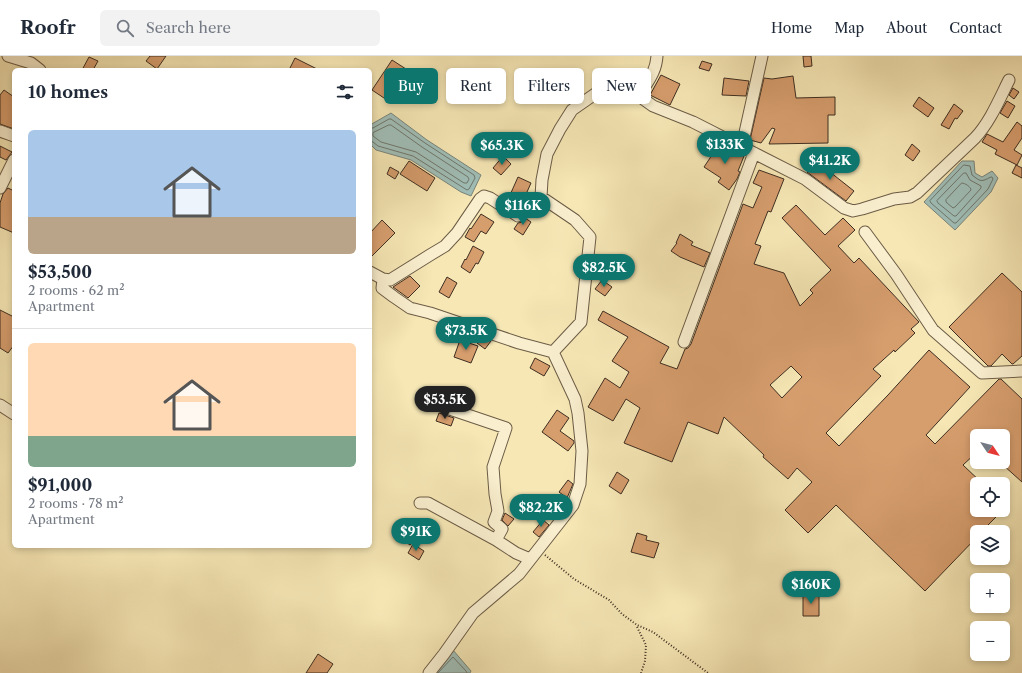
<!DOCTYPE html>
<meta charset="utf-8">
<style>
:root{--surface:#fff;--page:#f2f2f3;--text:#1f2937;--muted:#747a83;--line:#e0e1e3;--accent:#0f766e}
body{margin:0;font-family:"Libre Caslon Text",serif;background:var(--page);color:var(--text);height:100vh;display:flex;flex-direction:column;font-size:15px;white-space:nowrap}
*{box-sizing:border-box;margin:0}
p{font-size:13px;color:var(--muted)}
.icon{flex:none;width:22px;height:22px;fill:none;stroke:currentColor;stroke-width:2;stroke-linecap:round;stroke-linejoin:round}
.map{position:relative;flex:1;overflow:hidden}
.drawer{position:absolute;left:12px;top:12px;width:360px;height:480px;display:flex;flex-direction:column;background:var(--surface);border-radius:6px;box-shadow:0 2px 6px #0003}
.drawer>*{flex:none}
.banner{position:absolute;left:384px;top:12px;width:380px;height:36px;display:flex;gap:8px}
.needle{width:26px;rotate:125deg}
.buttons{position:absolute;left:970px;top:373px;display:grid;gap:8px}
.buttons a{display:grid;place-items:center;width:40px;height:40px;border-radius:6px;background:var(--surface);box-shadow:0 2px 6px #0003;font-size:20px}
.price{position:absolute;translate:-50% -34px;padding:0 9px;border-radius:14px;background:var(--accent);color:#fff;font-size:13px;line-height:26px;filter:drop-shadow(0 1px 2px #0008)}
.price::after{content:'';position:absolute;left:50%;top:24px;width:12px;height:9px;margin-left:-6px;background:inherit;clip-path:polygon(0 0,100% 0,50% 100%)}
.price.on{background:#222;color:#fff}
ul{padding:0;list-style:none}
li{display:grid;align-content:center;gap:8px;height:212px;padding:0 16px}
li+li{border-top:1px solid var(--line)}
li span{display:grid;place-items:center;height:124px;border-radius:6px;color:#555}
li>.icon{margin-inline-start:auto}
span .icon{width:72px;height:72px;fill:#fffc;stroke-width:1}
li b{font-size:17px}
h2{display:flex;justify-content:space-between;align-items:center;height:48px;padding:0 16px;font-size:17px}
.tag{padding:0 14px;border-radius:6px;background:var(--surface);box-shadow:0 2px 6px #0003;font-size:14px;line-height:36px}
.tag.on{background:var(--accent);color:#fff}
header{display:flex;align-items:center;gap:24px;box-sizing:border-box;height:56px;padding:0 20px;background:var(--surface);border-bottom:1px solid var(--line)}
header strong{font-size:19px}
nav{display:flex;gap:22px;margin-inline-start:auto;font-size:14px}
.search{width:280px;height:36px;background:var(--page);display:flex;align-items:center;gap:10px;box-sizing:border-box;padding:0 14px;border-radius:6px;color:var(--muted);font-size:15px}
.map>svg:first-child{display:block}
</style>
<header>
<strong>Roofr</strong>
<div class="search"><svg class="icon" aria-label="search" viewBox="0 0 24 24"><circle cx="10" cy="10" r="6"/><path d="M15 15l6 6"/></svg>Search here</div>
<nav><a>Home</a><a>Map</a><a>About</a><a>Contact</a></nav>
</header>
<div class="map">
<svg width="1022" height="617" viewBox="0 0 1022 617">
<rect width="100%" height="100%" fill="#f6e7b5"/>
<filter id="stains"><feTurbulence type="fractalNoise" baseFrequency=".005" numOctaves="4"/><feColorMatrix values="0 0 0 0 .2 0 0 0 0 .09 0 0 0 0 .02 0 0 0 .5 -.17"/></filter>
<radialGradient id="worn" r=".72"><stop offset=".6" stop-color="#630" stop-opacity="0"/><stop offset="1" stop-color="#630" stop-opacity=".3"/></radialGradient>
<path fill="#a0beb7" stroke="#79847b" d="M 391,57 L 427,84 L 481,119 L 471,140 L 461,136 L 411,104 L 376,94 L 370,88 L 370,69 Z
M 962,105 L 974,105 L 975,117 L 982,121 L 992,115 L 998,122 L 991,136 L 955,174 L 924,146 Z
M 453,594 L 471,615 L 470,617 L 433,617 Z"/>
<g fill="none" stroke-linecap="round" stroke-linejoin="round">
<path stroke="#6f766c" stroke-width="1" d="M 389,69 L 391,69 L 422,91 L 468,121 L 469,123 L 467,127 L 464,127 L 416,96 L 381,86 L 373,80 L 373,77 Z
M 370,72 L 373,72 L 389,63 L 391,63 L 425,87 L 474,119 L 475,122 L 469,133 L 467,134 L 413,100 L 378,90 L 373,86 L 370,85
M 964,109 L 970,110 L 972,119 C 981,126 981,126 991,121 L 992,121 L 993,123 L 988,133 L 956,167 L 954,167 L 931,147 L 930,145 Z
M 964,117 L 966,117 L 970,124 L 981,130 L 981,132 L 956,160 L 954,160 L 938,147 L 937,145 Z
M 962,127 C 965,127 971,131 971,134 L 955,151 L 953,152 L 946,146 L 946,144 Z
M 438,617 L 453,601 L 466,615 L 467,617"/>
</g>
<path fill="#d69d6d" stroke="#3e2e21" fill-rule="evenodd" d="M 150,0 L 166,0 L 157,13 L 146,5 Z
M 803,0 L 811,0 L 812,10 L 804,11 Z
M 89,1 L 98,5 L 93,14 L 82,14 Z
M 295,2 L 319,14 L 289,14 Z
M 392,4 L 406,13 L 398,26 L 401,28 L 390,46 L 372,34 Z
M 702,5 L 712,8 L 709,15 L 699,12 Z
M 661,19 L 680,28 L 670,49 L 650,39 Z
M 793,20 L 796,42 L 835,41 L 835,59 L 828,59 L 828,87 L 769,88 L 775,73 L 772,72 L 761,87 L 750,84 L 764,22 L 772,23 Z
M 724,22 L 749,25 L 746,40 L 722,39 Z
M 1013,32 L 1019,36 L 1014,43 L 1009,39 Z
M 4,34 L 14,41 L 14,73 L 0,68 L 0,39 Z
M 919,41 L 934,52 L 928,61 L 913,50 Z
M 1007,45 L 1015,50 L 1008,62 L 1000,57 Z
M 954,48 L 963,55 L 957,63 L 955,62 L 949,73 L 941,69 Z
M 1017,66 L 1022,70 L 1022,82 L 1014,94 L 1022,99 L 1017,109 L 995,98 L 997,94 L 982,86 L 987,78 L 1003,86 Z
M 717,88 L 744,100 L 738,115 L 740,116 L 737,123 L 729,134 L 718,126 L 721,122 L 704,111 L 712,99 Z
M 912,88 L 920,95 L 913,105 L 905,99 Z
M 0,90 L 12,96 L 6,104 L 0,101 Z
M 503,100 L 511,108 L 501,119 L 493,112 Z
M 409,105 L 435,122 L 427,135 L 400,118 Z
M 816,105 L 854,135 L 846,145 L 807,116 Z
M 1016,109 L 1022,112 L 1022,122 L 1012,117 Z
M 390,111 L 399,116 L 395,123 L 387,118 Z
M 759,114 L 784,123 L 771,156 L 768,155 L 755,188 L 761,190 L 754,208 L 784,217 L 800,250 L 813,237 L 810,234 L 831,214 L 782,162 L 796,149 L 825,179 L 843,162 L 855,174 L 838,190 L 854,207 L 859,202 L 919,266 L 911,273 L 915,277 L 895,296 L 894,294 L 873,313 L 881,320 L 826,377 L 839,390 L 888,339 L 929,294 L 970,331 L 926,379 L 935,388 L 999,323 L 1001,323 L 1022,343 L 1022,426 L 1003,409 L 1003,380 L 977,380 L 977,396 L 963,409 L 983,428 L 977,428 L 977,454 L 1003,454 L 981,476 L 977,476 L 977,481 L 925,535 L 836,449 L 808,477 L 785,454 L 812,426 L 797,412 L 788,423 L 763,401 L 764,399 L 724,361 L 718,378 L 688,366 L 672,406 L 624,387 L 640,352 L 626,343 L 613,365 L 588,351 L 605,322 L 620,332 L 629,316 L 612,305 L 628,281 L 598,264 L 603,255 L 669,291 L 660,307 L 677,313 L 685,293 L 688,292 L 691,288 L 743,148 L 753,152 L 762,131 L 753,127 ZM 791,310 L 802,321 L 782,342 L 770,329 Z
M 518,121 L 531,127 L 523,145 L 510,139 Z
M 8,132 L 14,135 L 14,177 L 0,171 L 0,147 L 3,138 Z
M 481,158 L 494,166 L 486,178 L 481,175 L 474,186 L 465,181 L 470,172 L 471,173 Z
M 525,162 L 531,166 L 523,179 L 514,173 L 518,167 L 522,166 Z
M 382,164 L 395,177 L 370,202 L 370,177 Z
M 680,178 L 693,186 L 691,189 L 710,197 L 704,211 L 680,201 L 671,195 L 677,187 L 676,187 Z
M 473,190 L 484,196 L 478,208 L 476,207 L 470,217 L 461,211 L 465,203 L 466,204 Z
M 1002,217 L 1022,236 L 1022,300 L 1013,308 L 1012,308 L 1002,298 L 991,310 L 988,310 L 949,271 Z
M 410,220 L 420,230 L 408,242 L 393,231 Z
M 447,221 L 457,227 L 449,242 L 439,236 Z
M 602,224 L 612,231 L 605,240 L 595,233 Z
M 0,254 L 14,261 L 14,289 L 8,297 L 0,292 Z
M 481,282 L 491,285 L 485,293 L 477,287 Z
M 460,284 L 478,290 L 471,307 L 454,301 Z
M 535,302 L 550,310 L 544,320 L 530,312 Z
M 557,354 L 569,362 L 560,375 L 574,385 L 574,387 L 568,395 L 542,376 Z
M 439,357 L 454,362 L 451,370 L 436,365 Z
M 617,416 L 629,424 L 621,438 L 609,430 Z
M 568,424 L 573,428 L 567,442 L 559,436 Z
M 505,457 L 514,463 L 508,470 L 502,464 Z
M 543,464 L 549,469 L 539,481 L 533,476 Z
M 405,473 L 416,481 L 410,489 L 399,481 Z
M 637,477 L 647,480 L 646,484 L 659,487 L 654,502 L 631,496 Z
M 413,488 L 424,495 L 419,504 L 408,497 Z
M 803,538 L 819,538 L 819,560 L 803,560 Z
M 318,598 L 333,608 L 327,617 L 306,617 Z"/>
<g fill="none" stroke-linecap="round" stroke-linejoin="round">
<defs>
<path id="minor" d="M 8,0 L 31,7 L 40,14
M 657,0 C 656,17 647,26 639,40 L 653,50 L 693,66 L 805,123 L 844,152 L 853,155 L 862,153 L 894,143 L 910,141 L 917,137 L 975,82 C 990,66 999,44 1009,24
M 0,75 L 14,80
M 742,90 L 762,0
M 0,132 L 14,104
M 865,176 L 896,218 L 933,274 L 982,317 L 1022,315
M 370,216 L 383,223 L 382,232 L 394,241 L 410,252 L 430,257 L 519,287 L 553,296
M 383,223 L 390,224 L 430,199 L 445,190 L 457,177 L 480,143 L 484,140 L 490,142 L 518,160
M 684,286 L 754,97
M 553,296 L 581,266 L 590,181 L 575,164 L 541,141 L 542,124 L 547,98 L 560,73 L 572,54 L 595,38 L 607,33 L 620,33 L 634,40 L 639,40
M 426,343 L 438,349 L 506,372 L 493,411 L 495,438 L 498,455 L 494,466 L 502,473 L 496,484
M 0,349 L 14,358
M 420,447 L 428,447 L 496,484 L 516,497 L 530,503
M 429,617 L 444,598 L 473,557 L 519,518 L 573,449 L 580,428 L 582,395 L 578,357 L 575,343 L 553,296"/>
</defs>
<use href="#minor" stroke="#6c5c46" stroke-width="13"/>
<path stroke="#3e2e21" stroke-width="2" stroke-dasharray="1 2" stroke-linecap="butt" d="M 545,499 L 574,523 L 609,544 L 622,558 L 637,569 L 653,576 L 708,617
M 637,571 L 646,589 L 645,605 L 641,617"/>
<use href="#minor" stroke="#f9efcf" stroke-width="11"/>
</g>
<rect width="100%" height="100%" filter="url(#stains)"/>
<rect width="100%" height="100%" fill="url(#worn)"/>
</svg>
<div class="buttons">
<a><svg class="needle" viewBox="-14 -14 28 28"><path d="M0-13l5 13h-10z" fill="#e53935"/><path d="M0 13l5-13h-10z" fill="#747a83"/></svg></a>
<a><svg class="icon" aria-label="locate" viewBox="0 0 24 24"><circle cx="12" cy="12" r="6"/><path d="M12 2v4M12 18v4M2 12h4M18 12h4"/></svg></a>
<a><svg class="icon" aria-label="layers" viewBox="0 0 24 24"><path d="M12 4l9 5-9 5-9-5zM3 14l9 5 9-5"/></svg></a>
<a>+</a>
<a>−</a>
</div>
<b class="price" style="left:725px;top:109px">$133K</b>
<b class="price" style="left:502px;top:110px">$65.3K</b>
<b class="price" style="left:830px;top:125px">$41.2K</b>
<b class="price" style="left:523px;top:170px">$116K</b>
<b class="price" style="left:604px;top:232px">$82.5K</b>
<b class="price" style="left:466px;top:295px">$73.5K</b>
<b class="price on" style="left:445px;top:364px">$53.5K</b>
<b class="price" style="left:541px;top:472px">$82.2K</b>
<b class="price" style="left:416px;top:496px">$91K</b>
<b class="price" style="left:811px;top:549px">$160K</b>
<div class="banner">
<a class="tag on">Buy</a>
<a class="tag">Rent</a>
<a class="tag">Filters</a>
<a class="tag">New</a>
</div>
<section class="drawer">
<h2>10 homes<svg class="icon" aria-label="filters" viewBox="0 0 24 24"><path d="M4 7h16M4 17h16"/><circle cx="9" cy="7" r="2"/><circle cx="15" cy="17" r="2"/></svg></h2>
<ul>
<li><span style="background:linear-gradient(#a9c7e8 70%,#b9a48a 0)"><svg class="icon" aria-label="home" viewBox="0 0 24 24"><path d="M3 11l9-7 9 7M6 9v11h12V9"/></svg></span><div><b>$53,500</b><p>2 rooms · 62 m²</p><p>Apartment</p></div></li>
<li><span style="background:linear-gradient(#ffd9b3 75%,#7fa58c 0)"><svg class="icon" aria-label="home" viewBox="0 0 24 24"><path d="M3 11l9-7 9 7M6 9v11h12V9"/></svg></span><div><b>$91,000</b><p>2 rooms · 78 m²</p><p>Apartment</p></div></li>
</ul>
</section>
</div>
